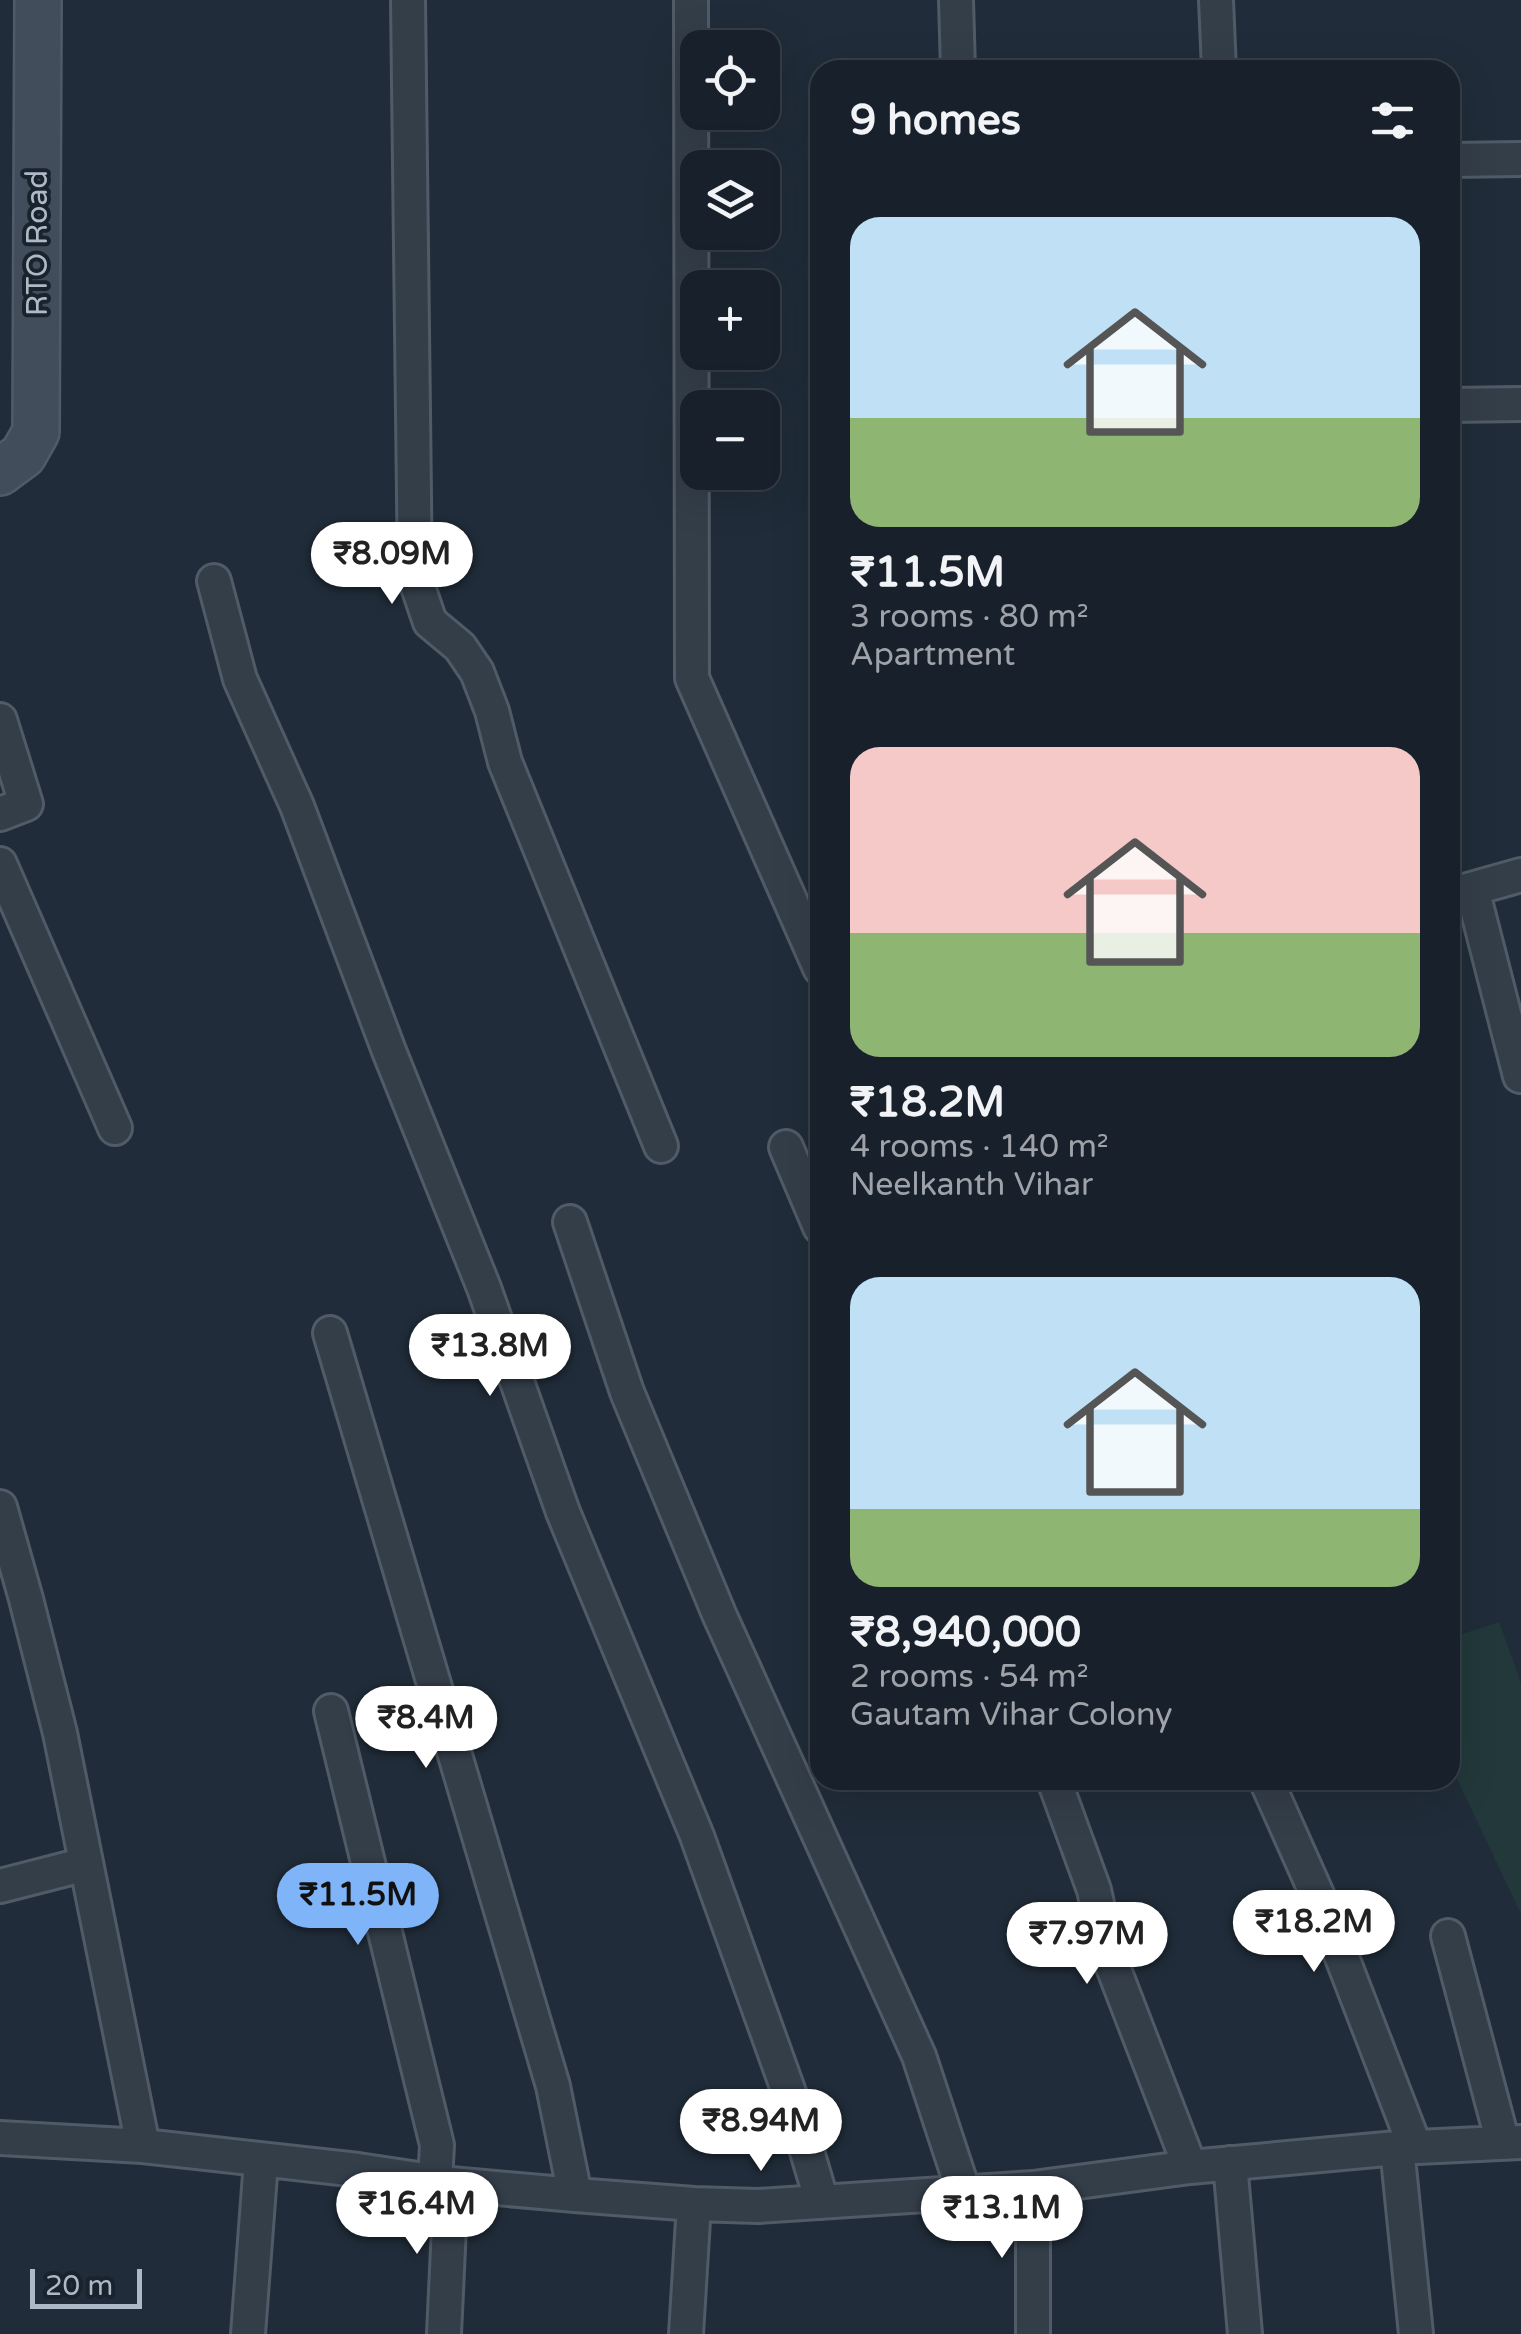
<!DOCTYPE html>
<meta charset="utf-8">
<style>
:root{--surface:#18212b;--page:#252e37;--text:#f1f3f6;--muted:#9fa3a9;--line:#363e47;--accent:#80b4f9}
body{margin:0;font-family:"Varela Round",sans-serif;background:var(--page);color:var(--text);height:100vh;display:flex;flex-direction:column;font-size:38px;white-space:nowrap}
*{box-sizing:border-box;margin:0}
p{font-size:32px;color:var(--muted)}
.icon{flex:none;width:55px;height:55px;fill:none;stroke:currentColor;stroke-width:2;stroke-linecap:round;stroke-linejoin:round}
.map{position:relative;flex:1;overflow:hidden}
.panel{position:absolute;left:810px;top:60px;width:650px;height:1730px;display:flex;flex-direction:column;background:var(--surface);border-radius:30px;box-shadow:0 10px 40px #0002,0 0 0 2px var(--line)}
.panel>*{flex:none}
.buttons{position:absolute;left:680px;top:30px;display:grid;gap:20px}
.buttons a{display:grid;place-items:center;width:100px;height:100px;border-radius:20px;background:var(--surface);box-shadow:0 10px 40px #0002,0 0 0 2px var(--line);font-size:50px}
.scale{position:absolute;left:30px;bottom:25px;width:112px;box-sizing:border-box;padding-left:10px;border:5px solid #aeb8c6;border-top:0;font-size:28px;line-height:35px;white-space:nowrap;color:#aeb8c6;-webkit-text-stroke:8px #19232d;paint-order:stroke}
.price{position:absolute;translate:-50% -85px;padding:0 22px;border-radius:35px;background:#fff;color:#222;font-size:32px;line-height:65px;filter:drop-shadow(0 2px 5px #0008)}
.price::after{content:'';position:absolute;left:50%;top:60px;width:30px;height:22px;margin-left:-15px;background:inherit;clip-path:polygon(0 0,100% 0,50% 100%)}
.price.selected{background:var(--accent);color:#111}
ul{padding:0;list-style:none}
li{display:grid;align-content:center;gap:20px;height:530px;padding:0 40px}
li span{display:grid;place-items:center;height:310px;border-radius:30px;color:#555}
li>.icon{margin-inline-start:auto}
span .icon{width:180px;height:180px;fill:#fffc;stroke-width:1}
li b{font-size:42px}
h2{display:flex;justify-content:space-between;align-items:center;height:120px;padding:0 40px;font-size:42px}
.map>svg:first-child{display:block}
</style>
<div class="map">
<svg width="1521" height="2334" viewBox="0 0 1521 2334">
<rect width="100%" height="100%" fill="#202c39"/>
<path fill="#22383a" d="M 1499,1622 L 1521,1683 L 1521,1914 L 1450,1764 L 1450,1638 Z"/>
<g fill="none" stroke-linecap="round" stroke-linejoin="round">
<defs>
<path id="street" d="M 408,0 L 415,578 L 430,622 L 460,647 L 477,672 L 492,711 L 505,762 L 661,1146
M 691,0 L 692,678 L 820,968
M 956,0 L 958,70
M 1216,0 L 1219,70
M 1450,160 L 1521,159
M 1450,405 L 1521,404
M 214,581 L 240,679 L 297,806 L 389,1051 L 484,1288 L 563,1512 L 697,1836 L 792,2101 L 822,2202
M 0,720 L 26,804 L 0,814
M 0,864 L 115,1128
M 1472,889 L 1520,1076
M 1450,895 L 1521,875
M 786,1147 L 820,1227
M 570,1222 L 627,1392 L 719,1614 L 919,2056 L 964,2193
M 330,1333 L 553,2086 L 575,2195
M 0,1507 L 26,1599 L 60,1733 L 143,2146
M 331,1711 L 437,2145 L 435,2181
M 1054,1780 L 1094,1890 L 1108,1954 L 1190,2167
M 1266,1780 L 1323,1908 L 1415,2147
M 0,1886 L 86,1864
M 1448,1936 L 1503,2143
M 0,2138 L 143,2146 L 358,2170 L 451,2184 L 575,2195 L 694,2204 L 758,2206 L 1033,2188 L 1190,2167 L 1397,2148 L 1521,2142
M 1397,2148 L 1416,2334
M 1230,2163 L 1245,2334
M 1033,2188 L 1033,2334
M 248,2334 L 261,2161
M 444,2334 L 451,2184
M 686,2334 L 694,2204"/>
<path id="secondary" d="M 0,472 L 23,455 L 36,432 L 38,0"/>
</defs>
<use href="#street" stroke="#515b67" stroke-width="38"/>
<use href="#secondary" stroke="#515b67" stroke-width="50"/>
<use href="#street" stroke="#343e49" stroke-width="32"/>
<use href="#secondary" stroke="#424d5c" stroke-width="45"/>
</g>
<g text-anchor="middle" dominant-baseline="central" stroke-width="8" stroke-linejoin="round" paint-order="stroke">
<g font-size="30" fill="#aeb8c6" stroke="#19232d">
<text transform="translate(37 243) rotate(-90)">RTO Road</text>
</g>
</g>
</svg>
<div class="buttons">
<a><svg class="icon" aria-label="locate" viewBox="0 0 24 24"><circle cx="12" cy="12" r="6"/><path d="M12 2v4M12 18v4M2 12h4M18 12h4"/></svg></a>
<a><svg class="icon" aria-label="layers" viewBox="0 0 24 24"><path d="M12 4l9 5-9 5-9-5zM3 14l9 5 9-5"/></svg></a>
<a>+</a>
<a>−</a>
</div>
<div class="scale">20 m</div>
<b class="price" style="left:392px;top:607px">₹8.09M</b>
<b class="price" style="left:490px;top:1399px">₹13.8M</b>
<b class="price" style="left:426px;top:1771px">₹8.4M</b>
<b class="price selected" style="left:358px;top:1948px">₹11.5M</b>
<b class="price" style="left:1314px;top:1975px">₹18.2M</b>
<b class="price" style="left:1087px;top:1987px">₹7.97M</b>
<b class="price" style="left:761px;top:2174px">₹8.94M</b>
<b class="price" style="left:417px;top:2257px">₹16.4M</b>
<b class="price" style="left:1002px;top:2261px">₹13.1M</b>
<section class="panel">
<h2>9 homes<svg class="icon" aria-label="filters" viewBox="0 0 24 24"><path d="M4 7h16M4 17h16"/><circle cx="9" cy="7" r="2"/><circle cx="15" cy="17" r="2"/></svg></h2>
<ul>
<li><span style="background:linear-gradient(#bfe0f5 65%,#8fb573 0)"><svg class="icon" aria-label="home" viewBox="0 0 24 24"><path d="M3 11l9-7 9 7M6 9v11h12V9"/></svg></span><div><b>₹11.5M</b><p>3 rooms · 80 m²</p><p>Apartment</p></div></li>
<li><span style="background:linear-gradient(#f6c9c9 60%,#8fb573 0)"><svg class="icon" aria-label="home" viewBox="0 0 24 24"><path d="M3 11l9-7 9 7M6 9v11h12V9"/></svg></span><div><b>₹18.2M</b><p>4 rooms · 140 m²</p><p>Neelkanth Vihar</p></div></li>
<li><span style="background:linear-gradient(#bfe0f5 75%,#8fb573 0)"><svg class="icon" aria-label="home" viewBox="0 0 24 24"><path d="M3 11l9-7 9 7M6 9v11h12V9"/></svg></span><div><b>₹8,940,000</b><p>2 rooms · 54 m²</p><p>Gautam Vihar Colony</p></div></li>
</ul>
</section>
</div>
